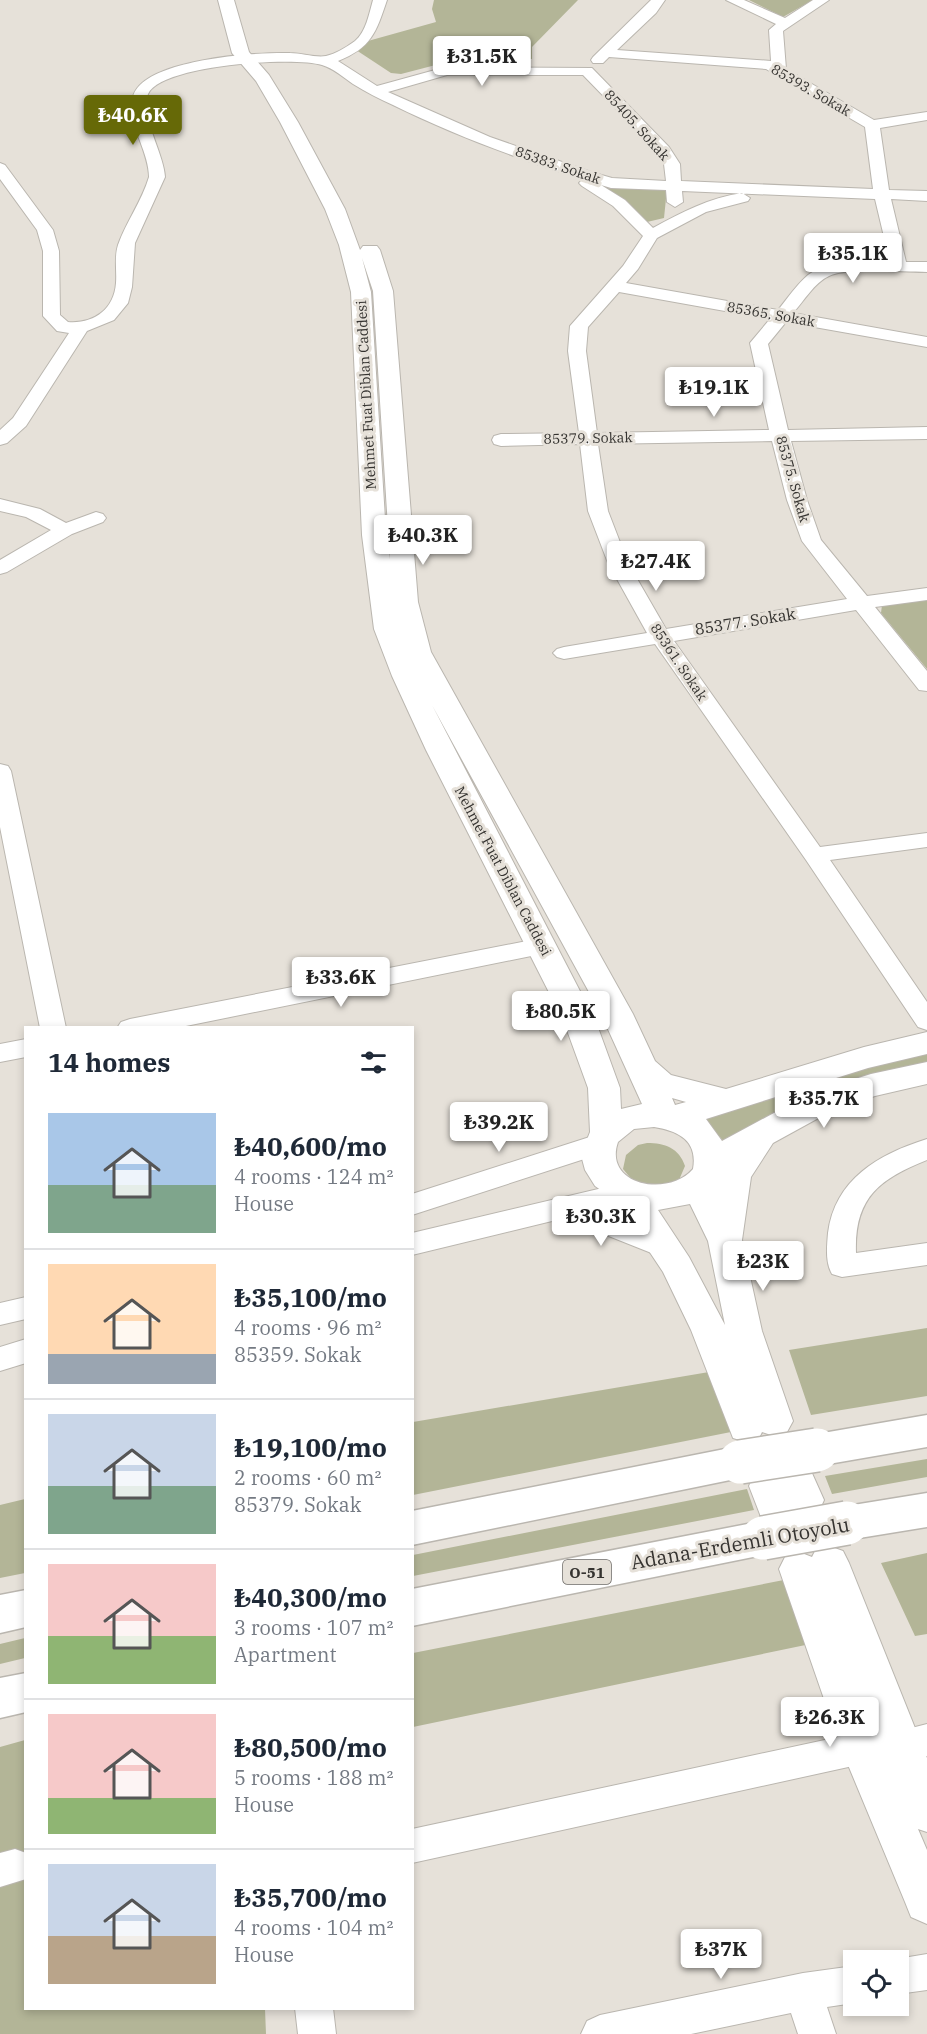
<!DOCTYPE html>
<meta charset="utf-8">
<style>
:root{--surface:#fff;--page:#f6f6f7;--text:#1f2937;--muted:#747a83;--line:#e0e1e3;--accent:#666907}
body{margin:0;font-family:"IBM Plex Serif",serif;background:var(--page);color:var(--text);height:100vh;display:flex;flex-direction:column;font-size:22px;white-space:nowrap}
*{box-sizing:border-box;margin:0}
p{font-size:20px;color:var(--muted)}
.icon{flex:none;width:33px;height:33px;fill:none;stroke:currentColor;stroke-width:2;stroke-linecap:round;stroke-linejoin:round}
.map{position:relative;flex:1;overflow:hidden}
.drawer{position:absolute;left:24px;top:1026px;width:390px;height:984px;display:flex;flex-direction:column;background:var(--surface);border-radius:0px;box-shadow:0 3px 9px #0003}
.drawer>*{flex:none}
.buttons{position:absolute;left:843px;top:1950px;display:grid;gap:12px}
.buttons a{display:grid;place-items:center;width:66px;height:66px;border-radius:0px;background:var(--surface);box-shadow:0 3px 9px #0003;font-size:30px}
.price{position:absolute;translate:-50% -51px;padding:0 14px;border-radius:6px;background:#fff;color:#222;font-size:20px;line-height:39px;filter:drop-shadow(0 2px 3px #0008)}
.price::after{content:'';position:absolute;left:50%;top:36px;width:18px;height:14px;margin-left:-9px;background:inherit;clip-path:polygon(0 0,100% 0,50% 100%)}
.price.selected{background:var(--accent);color:#fff}
ul{padding:0;list-style:none}
li{display:flex;align-items:center;gap:18px;height:150px;padding:0 24px}
li+li{border-top:2px solid var(--line)}
li span{display:grid;place-items:center;flex:none;width:168px;height:120px;border-radius:0px;color:#555}
li>.icon{margin-inline-start:auto}
span .icon{width:72px;height:72px;fill:#fffc;stroke-width:1}
li b{font-size:26px}
h2{display:flex;justify-content:space-between;align-items:center;height:72px;padding:0 24px;font-size:26px}
.map>svg:first-child{display:block}
</style>
<div class="map">
<svg width="927" height="2034" viewBox="0 0 927 2034">
<rect width="100%" height="100%" fill="#e6e1d9"/>
<path fill="#b3b597" d="M 434,0 L 578,0 L 532,47 L 532,59 L 481,57 L 451,61 L 401,74 L 391,73 L 350,46 L 436,22 L 432,9 Z
M 749,0 L 813,0 L 783,17 Z
M 598,185 L 667,189 L 664,218 L 647,222 Z
M 927,599 L 927,669 L 881,613 L 882,605 Z
M 927,1052 L 927,1062 L 725,1143 L 703,1118 L 850,1072 Z
M 647,1143 C 665,1143 679,1148 685,1166 L 679,1180 L 662,1188 L 633,1181 L 623,1169 L 626,1155 L 638,1145 Z
M 927,1328 L 927,1396 L 811,1415 L 789,1350 Z
M 715,1371 L 736,1431 L 413,1495 L 413,1422 Z
M 927,1459 L 927,1477 L 832,1494 L 825,1476 Z
M 747,1489 L 754,1510 L 413,1576 L 413,1555 Z
M 25,1499 L 25,1573 L 0,1578 L 0,1505 Z
M 927,1553 L 927,1634 L 915,1636 L 881,1563 Z
M 794,1578 L 820,1642 L 413,1727 L 413,1653 Z
M 25,1638 L 25,1658 L 0,1664 L 0,1644 Z
M 25,1740 L 26,2008 L 265,2009 L 266,2034 L 0,2034 L 0,1747 Z"/>
<g fill="none" stroke-linecap="round" stroke-linejoin="round">
<defs>
<path id="minor" d="M 373,0 L 387,0 C 376,33 371,48 338,61 L 377,86 L 446,67 L 592,68 L 669,147 L 680,164 L 681,181 L 873,189 L 865,127 L 766,69 L 609,57 L 603,63 L 593,63 L 591,60 L 593,57 L 651,0 L 665,0 L 656,13 L 617,50 L 771,61 L 769,30 L 776,24 L 726,0 L 744,0 L 785,18 L 813,0 L 829,0 L 783,31 L 786,69 L 874,120 L 927,112 L 927,120 L 880,128 L 889,190 L 927,191 L 927,201 L 891,199 L 906,262 L 927,262 L 927,272 C 904,272 847,267 829,276 C 814,283 804,301 793,313 L 927,337 L 927,347 L 786,322 L 768,344 L 788,430 L 927,427 L 927,439 L 791,441 L 807,500 L 821,540 L 867,596 L 927,588 L 927,600 L 875,607 L 927,671 L 927,691 L 919,690 L 856,610 L 674,641 L 820,847 L 927,833 L 927,847 L 830,860 L 927,1002 L 927,1030 L 918,1027 L 806,860 L 655,644 L 564,659 L 557,657 L 553,653 L 557,649 L 564,647 L 647,633 L 608,563 L 588,511 L 580,444 L 501,446 L 494,444 L 492,440 L 494,436 L 501,434 L 579,433 L 568,351 L 570,326 L 623,266 L 643,236 L 613,206 L 582,186 L 579,183 L 583,179 C 518,159 454,135 393,105 C 379,99 366,92 353,84 C 343,77 333,68 322,65 C 294,56 160,65 148,94 C 139,115 164,153 165,177 L 135,243 L 132,287 L 128,303 L 114,320 L 87,331 L 26,426 L 7,443 L 0,445 L 0,430 L 13,418 L 69,333 L 57,331 L 43,316 L 43,251 L 37,230 L 0,179 L 0,163 L 5,165 L 53,230 L 59,251 L 60,315 L 68,322 C 93,324 114,310 116,283 C 117,270 114,258 118,245 C 126,222 142,201 149,177 C 149,150 126,123 133,97 C 142,59 257,52 290,53 C 301,53 316,58 326,56 C 335,54 347,47 355,41 C 366,32 369,14 373,0 ZM 447,75 L 583,75 L 658,152 L 664,164 L 666,181 L 612,178 L 591,172 L 490,137 L 388,92 ZM 601,185 L 611,188 L 666,190 L 667,202 L 675,207 L 683,202 L 682,191 L 875,199 L 890,262 C 864,262 831,258 808,275 C 797,284 787,299 778,310 L 626,283 L 638,269 L 657,238 L 706,212 L 748,201 L 750,198 L 742,193 C 709,198 682,212 653,228 L 625,200 ZM 619,292 L 770,319 L 750,343 L 769,430 L 597,433 L 586,351 L 588,327 ZM 772,441 L 787,500 L 802,541 L 847,599 L 666,629 L 628,563 L 608,511 L 598,444 Z
M 0,499 L 40,509 L 66,523 L 96,512 L 103,514 L 106,518 L 103,522 L 72,534 L 7,572 L 0,574 L 0,560 L 51,530 L 26,517 L 0,511 Z
M 0,764 L 8,766 L 11,771 L 66,1028 L 40,1028 L 0,827 Z
M 542,938 L 551,940 L 554,946 L 551,952 L 176,1028 L 117,1028 L 121,1022 L 130,1019 Z
M 26,1039 L 26,1057 L 0,1062 L 0,1044 Z
M 599,1134 L 609,1137 L 613,1144 L 609,1151 L 412,1215 L 412,1194 Z
M 927,1139 L 927,1160 C 879,1179 854,1198 856,1253 L 927,1243 L 927,1265 L 842,1277 L 832,1274 C 825,1262 827,1246 828,1233 C 835,1179 879,1154 927,1139 Z
M 628,1182 L 638,1185 L 642,1192 L 638,1199 L 597,1210 L 674,1239 L 678,1247 L 674,1255 L 664,1258 L 591,1229 L 552,1221 L 412,1255 L 412,1233 Z
M 26,1297 L 26,1319 L 0,1325 L 0,1303 Z
M 26,1339 L 26,1363 L 0,1371 L 0,1347 Z
M 927,1724 L 927,1756 L 900,1761 L 888,1756 L 883,1745 L 888,1734 Z
M 862,1732 L 874,1737 L 879,1748 L 874,1759 L 862,1764 L 412,1863 L 412,1829 Z
M 15,1849 L 26,1853 L 26,1879 L 0,1887 L 0,1853 Z
M 927,1954 L 927,1990 L 898,1994 L 898,1960 L 891,1960 Z
M 854,1966 L 854,2003 L 827,2007 L 836,2034 L 798,2034 L 791,2013 L 691,2034 L 581,2034 L 587,2021 L 600,2015 L 803,1973 Z
M 295,2008 L 333,2008 L 336,2034 L 298,2034 Z"/>
<path id="major" d="M 218,0 L 234,0 L 249,52 L 269,75 L 298,122 L 345,209 L 360,250 L 363,246 L 377,246 L 380,250 L 393,291 L 418,602 L 431,652 L 633,1014 L 655,1061 L 671,1075 L 726,1089 L 864,1047 L 927,1032 L 927,1054 L 868,1068 L 706,1119 L 722,1141 L 811,1093 L 871,1074 L 927,1062 L 927,1084 L 875,1096 L 835,1109 L 773,1143 L 751,1177 L 742,1240 L 762,1331 L 793,1421 L 787,1432 L 774,1436 L 762,1432 L 759,1438 L 746,1442 L 733,1438 L 691,1330 L 663,1272 L 615,1200 L 595,1186 L 585,1170 L 581,1155 L 590,1132 L 588,1088 L 564,1022 L 426,750 L 392,676 L 374,629 L 362,535 L 351,292 L 339,245 L 325,209 L 280,122 L 256,81 L 232,53 ZM 362,258 L 373,291 L 390,559 L 386,535 L 371,292 ZM 432,705 L 601,1014 L 642,1104 L 621,1109 L 620,1088 L 596,1022 ZM 672,1098 L 686,1102 L 675,1105 ZM 654,1127 C 679,1131 698,1141 693,1169 C 668,1198 603,1185 618,1142 L 634,1129 ZM 690,1204 L 708,1241 L 725,1325 L 689,1257 L 658,1210 Z
M 797,1466 L 811,1471 L 824,1500 L 819,1511 L 805,1516 L 791,1511 L 789,1517 L 775,1521 L 761,1517 L 749,1486 L 754,1475 L 768,1470 L 781,1475 L 783,1471 Z
M 829,1546 L 843,1551 L 849,1563 L 927,1758 L 927,1832 L 918,1829 L 927,1850 L 927,1924 L 911,1917 L 905,1902 L 841,1748 L 779,1569 L 785,1557 L 799,1552 L 812,1557 L 815,1551 Z"/>
<path id="highway" d="M 927,1415 L 927,1447 L 817,1466 L 803,1462 L 797,1450 L 803,1438 L 817,1434 Z
M 740,1446 L 754,1450 L 760,1462 L 754,1474 L 740,1478 L 412,1545 L 412,1511 Z
M 927,1493 L 927,1527 L 847,1540 L 833,1535 L 827,1523 L 833,1511 L 847,1506 Z
M 763,1521 L 778,1526 L 784,1538 L 778,1550 L 763,1555 L 412,1626 L 412,1589 Z
M 26,1590 L 26,1627 L 0,1633 L 0,1595 Z
M 26,1673 L 26,1712 L 0,1718 L 0,1678 Z"/>
</defs>
<use href="#minor" stroke="#bab6af" stroke-width="2"/>
<use href="#major" stroke="#bab6af" stroke-width="2"/>
<use href="#highway" stroke="#bab6af" stroke-width="3"/>
<use href="#minor" fill="#fff" fill-rule="evenodd"/>
<use href="#major" fill="#fff" fill-rule="evenodd"/>
<use href="#highway" fill="#fff" fill-rule="evenodd"/>
<defs>
<path id="highway-bridge" d="M 740,1462 L 817,1450
M 763,1538 L 847,1523"/>
</defs>
<use href="#highway-bridge" stroke="#bab6af" stroke-width="46" stroke-linecap="butt"/>
<use href="#highway-bridge" stroke="#fff" stroke-width="43"/>
</g>
<g text-anchor="middle" dominant-baseline="central" stroke-width="6" stroke-linejoin="round" paint-order="stroke">
<g font-size="14" fill="#353330" stroke="#e6e1d9">
<text transform="translate(811 90) rotate(30)">85393. Sokak</text>
<text transform="translate(637 125) rotate(48)">85405. Sokak</text>
<text transform="translate(558 165) rotate(19)">85383. Sokak</text>
<text transform="translate(771 314) rotate(10)">85365. Sokak</text>
<text transform="translate(366 395) rotate(-93)">Mehmet Fuat Diblan Caddesi</text>
<text transform="translate(588 438) rotate(-1)">85379. Sokak</text>
<text transform="translate(793 479) rotate(74)">85375. Sokak</text>
<text transform="translate(679 662) rotate(56)">85361. Sokak</text>
<text transform="translate(503 871) rotate(62)">Mehmet Fuat Diblan Caddesi</text>
</g>
<rect fill="#e6e1d9" stroke="#6a6763" stroke-width="1.5" x="563" y="1560" width="48" height="24" rx="4.5"/>
<g font-size="15" font-weight="bold" fill="#353330">
<text x="587" y="1572">O-51</text>
</g>
<g font-size="16" fill="#353330" stroke="#e6e1d9">
<text transform="translate(745 621) rotate(-9)">85377. Sokak</text>
</g>
<g font-size="20" fill="#353330" stroke="#e6e1d9">
<text transform="translate(740 1543) rotate(-10)">Adana-Erdemli Otoyolu</text>
</g>
</g>
</svg>
<div class="buttons">
<a><svg class="icon" aria-label="locate" viewBox="0 0 24 24"><circle cx="12" cy="12" r="6"/><path d="M12 2v4M12 18v4M2 12h4M18 12h4"/></svg></a>
</div>
<b class="price" style="left:482px;top:87px">₺31.5K</b>
<b class="price selected" style="left:133px;top:146px">₺40.6K</b>
<b class="price" style="left:853px;top:284px">₺35.1K</b>
<b class="price" style="left:714px;top:418px">₺19.1K</b>
<b class="price" style="left:423px;top:566px">₺40.3K</b>
<b class="price" style="left:656px;top:592px">₺27.4K</b>
<b class="price" style="left:341px;top:1008px">₺33.6K</b>
<b class="price" style="left:561px;top:1042px">₺80.5K</b>
<b class="price" style="left:824px;top:1129px">₺35.7K</b>
<b class="price" style="left:499px;top:1153px">₺39.2K</b>
<b class="price" style="left:601px;top:1247px">₺30.3K</b>
<b class="price" style="left:763px;top:1292px">₺23K</b>
<b class="price" style="left:830px;top:1748px">₺26.3K</b>
<b class="price" style="left:721px;top:1980px">₺37K</b>
<section class="drawer">
<h2>14 homes<svg class="icon" aria-label="filters" viewBox="0 0 24 24"><path d="M4 7h16M4 17h16"/><circle cx="9" cy="7" r="2"/><circle cx="15" cy="17" r="2"/></svg></h2>
<ul>
<li><span style="background:linear-gradient(#a9c7e8 60%,#7fa58c 0)"><svg class="icon" aria-label="home" viewBox="0 0 24 24"><path d="M3 11l9-7 9 7M6 9v11h12V9"/></svg></span><div><b>₺40,600/mo</b><p>4 rooms · 124 m²</p><p>House</p></div></li>
<li><span style="background:linear-gradient(#ffd9b3 75%,#9aa5b1 0)"><svg class="icon" aria-label="home" viewBox="0 0 24 24"><path d="M3 11l9-7 9 7M6 9v11h12V9"/></svg></span><div><b>₺35,100/mo</b><p>4 rooms · 96 m²</p><p>85359. Sokak</p></div></li>
<li><span style="background:linear-gradient(#c9d6e8 60%,#7fa58c 0)"><svg class="icon" aria-label="home" viewBox="0 0 24 24"><path d="M3 11l9-7 9 7M6 9v11h12V9"/></svg></span><div><b>₺19,100/mo</b><p>2 rooms · 60 m²</p><p>85379. Sokak</p></div></li>
<li><span style="background:linear-gradient(#f6c9c9 60%,#8fb573 0)"><svg class="icon" aria-label="home" viewBox="0 0 24 24"><path d="M3 11l9-7 9 7M6 9v11h12V9"/></svg></span><div><b>₺40,300/mo</b><p>3 rooms · 107 m²</p><p>Apartment</p></div></li>
<li><span style="background:linear-gradient(#f6c9c9 70%,#8fb573 0)"><svg class="icon" aria-label="home" viewBox="0 0 24 24"><path d="M3 11l9-7 9 7M6 9v11h12V9"/></svg></span><div><b>₺80,500/mo</b><p>5 rooms · 188 m²</p><p>House</p></div></li>
<li><span style="background:linear-gradient(#c9d6e8 60%,#b9a48a 0)"><svg class="icon" aria-label="home" viewBox="0 0 24 24"><path d="M3 11l9-7 9 7M6 9v11h12V9"/></svg></span><div><b>₺35,700/mo</b><p>4 rooms · 104 m²</p><p>House</p></div></li>
</ul>
</section>
</div>
